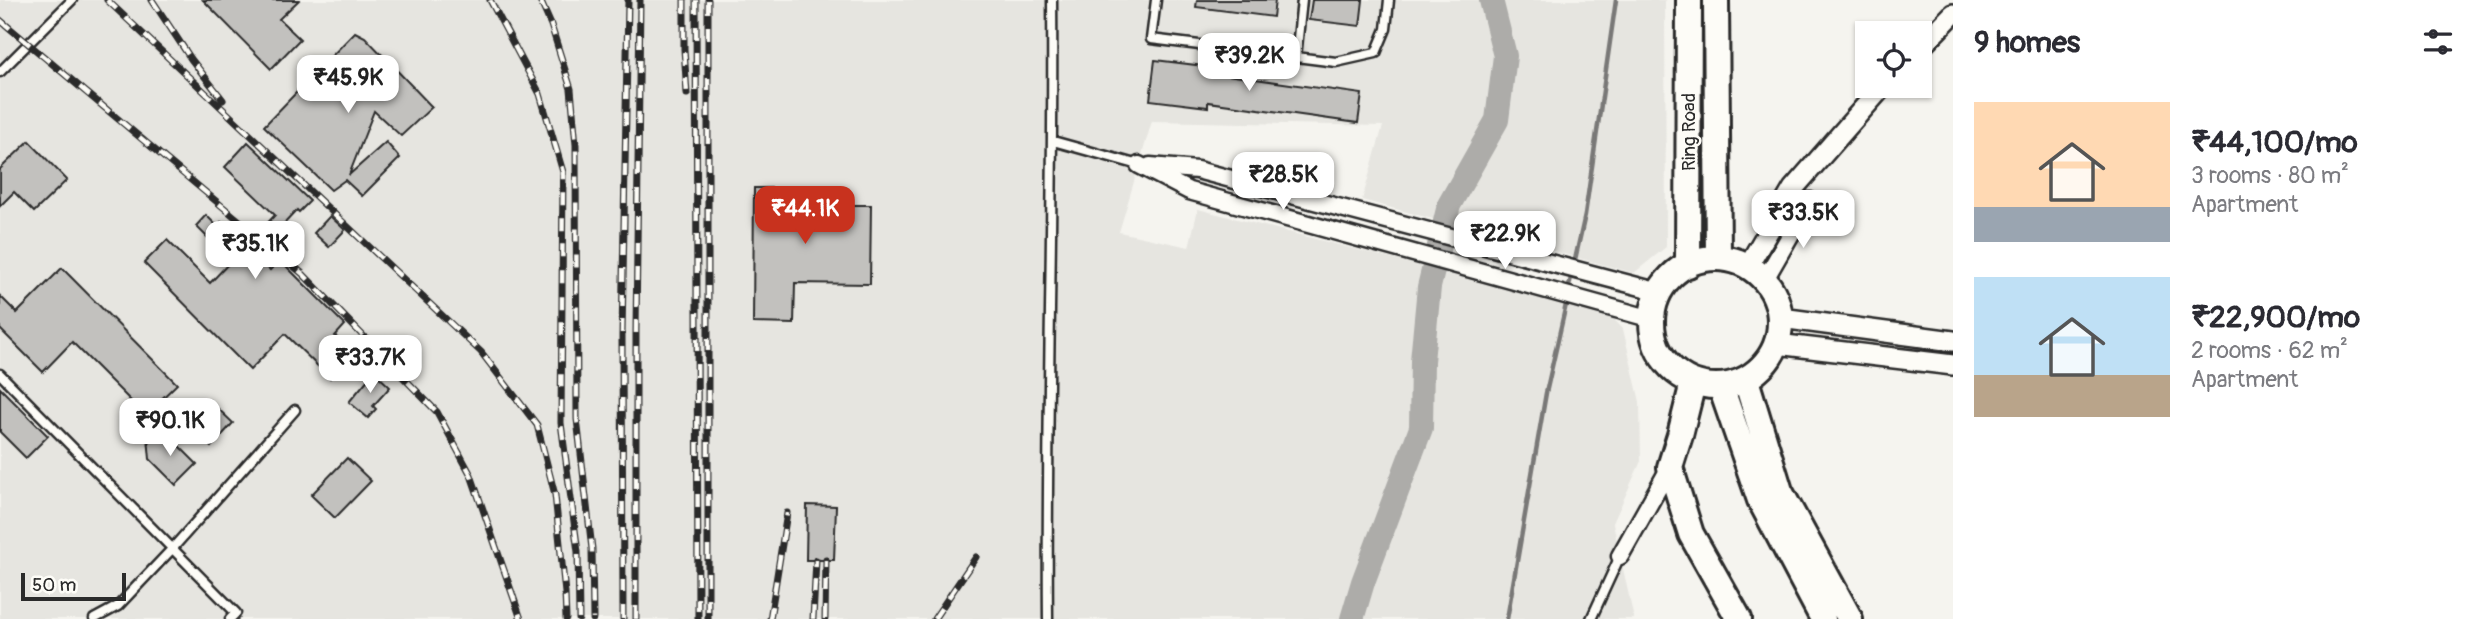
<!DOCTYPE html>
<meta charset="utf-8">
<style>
:root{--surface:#fff;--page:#f2f2f3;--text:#2b2b33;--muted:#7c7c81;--accent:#c8321e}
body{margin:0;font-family:Pangolin,sans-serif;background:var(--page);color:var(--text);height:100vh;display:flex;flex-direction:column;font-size:26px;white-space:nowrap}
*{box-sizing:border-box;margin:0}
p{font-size:23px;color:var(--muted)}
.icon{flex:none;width:38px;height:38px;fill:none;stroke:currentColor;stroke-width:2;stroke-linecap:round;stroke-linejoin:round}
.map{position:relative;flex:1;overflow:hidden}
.details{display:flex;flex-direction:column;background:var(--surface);width:525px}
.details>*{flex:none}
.tools{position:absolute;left:1855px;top:21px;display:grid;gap:14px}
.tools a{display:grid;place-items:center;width:77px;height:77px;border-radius:0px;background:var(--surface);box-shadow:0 2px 5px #0004;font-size:35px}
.scale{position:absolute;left:21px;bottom:18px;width:105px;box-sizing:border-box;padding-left:7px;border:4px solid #2b2b2b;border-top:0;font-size:19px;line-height:24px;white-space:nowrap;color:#2b2b2b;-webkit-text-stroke:5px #fdfcf7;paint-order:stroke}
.price{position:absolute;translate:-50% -60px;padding:0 16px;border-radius:14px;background:#fff;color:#222;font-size:23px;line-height:46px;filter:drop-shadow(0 2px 4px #0008)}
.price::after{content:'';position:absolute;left:50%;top:42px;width:21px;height:16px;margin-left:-10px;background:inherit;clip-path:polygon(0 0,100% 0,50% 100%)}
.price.active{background:var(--accent);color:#fff}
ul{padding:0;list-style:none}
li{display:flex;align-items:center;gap:21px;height:175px;padding:0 21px}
li span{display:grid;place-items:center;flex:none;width:196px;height:140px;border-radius:0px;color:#555}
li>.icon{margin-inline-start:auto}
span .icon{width:84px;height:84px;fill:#fffc;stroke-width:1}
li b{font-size:30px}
h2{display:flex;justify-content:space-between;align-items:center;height:84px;padding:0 21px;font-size:30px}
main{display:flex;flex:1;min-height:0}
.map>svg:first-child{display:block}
</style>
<main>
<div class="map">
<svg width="1953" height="619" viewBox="0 0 1953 619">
<rect width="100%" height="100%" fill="#f5f4ef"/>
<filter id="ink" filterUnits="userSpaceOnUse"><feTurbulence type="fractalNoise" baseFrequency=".0143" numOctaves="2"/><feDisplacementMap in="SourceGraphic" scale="14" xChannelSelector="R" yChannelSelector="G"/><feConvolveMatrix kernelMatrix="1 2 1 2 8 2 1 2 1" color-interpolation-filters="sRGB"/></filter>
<g filter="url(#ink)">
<path fill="#e6e5e0" d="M 0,0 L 1665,0 L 1666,247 L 1634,273 L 1362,200 L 1383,126 L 1152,121 L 1119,232 L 1189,247 L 1198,209 L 1609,314 L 1623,329 L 1640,402 L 1641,461 L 1613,523 L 1634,619 L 0,619 Z"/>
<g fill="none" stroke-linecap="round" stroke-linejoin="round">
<path stroke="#797877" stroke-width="4.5" d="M 1568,291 L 1585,215 L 1616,0
M 1507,619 L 1546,393 L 1567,300"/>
<path stroke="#adaca9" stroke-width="24" d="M 1352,619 L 1363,582 L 1421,428 L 1422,361 L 1429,287 L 1449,205 L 1497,120 L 1505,56 L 1491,0"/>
</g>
<path fill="#c2c1be" stroke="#2b2b2b" stroke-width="2" d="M 203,0 L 299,0 L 279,19 L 300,39 L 271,69 Z
M 1197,0 L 1275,0 L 1273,17 L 1196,7 Z
M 1312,0 L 1363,0 L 1360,26 L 1309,20 Z
M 355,32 L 365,37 L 432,107 L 401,136 L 374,111 L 349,175 L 386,142 L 400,158 L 362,196 L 345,180 L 331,190 L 264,126 Z
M 1155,60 L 1212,67 L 1212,73 L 1362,94 L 1358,123 L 1208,102 L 1208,107 L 1150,100 Z
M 29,141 L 67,180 L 34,212 L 14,192 L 0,206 L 0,169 Z
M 248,142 L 310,201 L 299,212 L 297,210 L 255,255 L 270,270 L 280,260 L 345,325 L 335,336 L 353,354 L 330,378 L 285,334 L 250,370 L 144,263 L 167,240 L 210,283 L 231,261 L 196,226 L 206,215 L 217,226 L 221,222 L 246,246 L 275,215 L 225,167 Z
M 754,188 L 846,188 L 846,205 L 871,205 L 870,284 L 795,283 L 794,324 L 753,323 Z
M 330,216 L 345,230 L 329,247 L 314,233 Z
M 62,268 L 177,384 L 145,415 L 72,342 L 43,372 L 0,329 L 0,296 L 17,313 Z
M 374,372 L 390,387 L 373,406 L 376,409 L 368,418 L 349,402 Z
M 0,388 L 48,436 L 26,458 L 0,432 Z
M 184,400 L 209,400 L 233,423 L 211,447 L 187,423 Z
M 148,437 L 171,438 L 197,464 L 176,485 L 150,459 Z
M 347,458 L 371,481 L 335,518 L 311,495 Z
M 807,505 L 836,506 L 834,560 L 806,560 Z"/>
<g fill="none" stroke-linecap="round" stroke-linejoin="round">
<defs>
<path id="service" d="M 1156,0 L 1151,39 L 1336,62 L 1376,53 L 1386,29 L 1389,0
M 1296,57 L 1302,0
M 0,72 L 72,0
M 1053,141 L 1139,165
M 0,374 L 236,613 L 230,619
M 94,619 L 118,606 L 172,549 L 295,410
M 1048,619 C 1046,413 1054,206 1052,0
M 1591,619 L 1620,556"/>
<path id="minor" d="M 1139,165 L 1189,191 L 1652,319
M 1150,166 L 1197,170 L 1660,292
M 1764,281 L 1810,201
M 1620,556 L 1670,467"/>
<path id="tertiary" d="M 1920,48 L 1953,14
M 1748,266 L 1793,189 L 1883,86
M 1781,318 L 1953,341
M 1777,344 L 1953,365"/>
<path id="primary" d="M 1746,380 L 1780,491 L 1850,619
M 1721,387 L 1760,500 L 1823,619"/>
<path id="trunk" d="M 1716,0 L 1718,258
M1652 322a64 64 0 1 1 128 0a64 64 0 1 1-128 0Z
M 1688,265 L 1689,0
M 1693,383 L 1680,435 L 1670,467 L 1691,534 L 1739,619"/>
</defs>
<use href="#service" stroke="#2b2b2b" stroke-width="13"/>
<use href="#minor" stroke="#2b2b2b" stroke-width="21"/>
<use href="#tertiary" stroke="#2b2b2b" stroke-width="24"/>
<use href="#primary" stroke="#2b2b2b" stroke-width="30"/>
<use href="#trunk" stroke="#2b2b2b" stroke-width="30"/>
<use href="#service" stroke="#fdfcf7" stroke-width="8"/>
<use href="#minor" stroke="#fdfcf7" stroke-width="16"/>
<use href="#tertiary" stroke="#fdfcf7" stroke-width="19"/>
<use href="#primary" stroke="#fdfcf7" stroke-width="24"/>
<use href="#trunk" stroke="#fdfcf7" stroke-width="24"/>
<defs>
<path id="rail" d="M 107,0 L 481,352 L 537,425 L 555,495 L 565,593 L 566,619
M 152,0 L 191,59 L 223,100
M 490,0 L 540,94 L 563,172 L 561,423 L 578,552 L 579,619
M 540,0 L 551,25 L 571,89 L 576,145 L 577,419 L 592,549 L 593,619
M 684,0 L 684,49 L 687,94
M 696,0 L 698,619
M 708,0 L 708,619
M 0,20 L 303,274 L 437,412 L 471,475 L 521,619
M 623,619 L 622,335 L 628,0
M 636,619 L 636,331 L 640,0
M 770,619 L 787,513
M 813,619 L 816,560
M 825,619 L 826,560
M 934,619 L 976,557"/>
</defs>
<use href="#rail" stroke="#2b2b2b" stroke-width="7"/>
<use href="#rail" stroke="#fdfcf7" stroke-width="4.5" stroke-dasharray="13" stroke-linecap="butt"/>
</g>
</g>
<g text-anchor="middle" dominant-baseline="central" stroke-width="5" stroke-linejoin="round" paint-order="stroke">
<g font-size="19" fill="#2b2b2b" stroke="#fdfcf7">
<text transform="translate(1689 132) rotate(-90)">Ring Road</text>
</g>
</g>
</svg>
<div class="tools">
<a><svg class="icon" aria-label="locate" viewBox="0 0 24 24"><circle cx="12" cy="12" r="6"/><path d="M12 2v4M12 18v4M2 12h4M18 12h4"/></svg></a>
</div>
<div class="scale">50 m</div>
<b class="price" style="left:1249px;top:93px">₹39.2K</b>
<b class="price" style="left:348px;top:115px">₹45.9K</b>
<b class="price" style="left:1283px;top:212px">₹28.5K</b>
<b class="price active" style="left:805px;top:246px">₹44.1K</b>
<b class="price" style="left:1803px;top:250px">₹33.5K</b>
<b class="price" style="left:1505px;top:271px">₹22.9K</b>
<b class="price" style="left:255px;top:281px">₹35.1K</b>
<b class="price" style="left:370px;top:395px">₹33.7K</b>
<b class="price" style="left:170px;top:458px">₹90.1K</b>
</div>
<section class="details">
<h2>9 homes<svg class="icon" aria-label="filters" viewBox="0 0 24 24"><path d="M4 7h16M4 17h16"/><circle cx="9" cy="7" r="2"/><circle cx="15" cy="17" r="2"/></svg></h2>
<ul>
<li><span style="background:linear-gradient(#ffd9b3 75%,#9aa5b1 0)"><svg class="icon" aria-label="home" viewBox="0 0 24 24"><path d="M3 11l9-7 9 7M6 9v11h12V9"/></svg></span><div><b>₹44,100/mo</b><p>3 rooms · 80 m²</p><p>Apartment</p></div></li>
<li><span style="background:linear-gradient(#bfe0f5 70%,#b9a48a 0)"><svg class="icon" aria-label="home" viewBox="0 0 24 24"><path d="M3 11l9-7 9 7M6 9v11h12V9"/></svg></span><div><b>₹22,900/mo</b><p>2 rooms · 62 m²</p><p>Apartment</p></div></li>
</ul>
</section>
</main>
